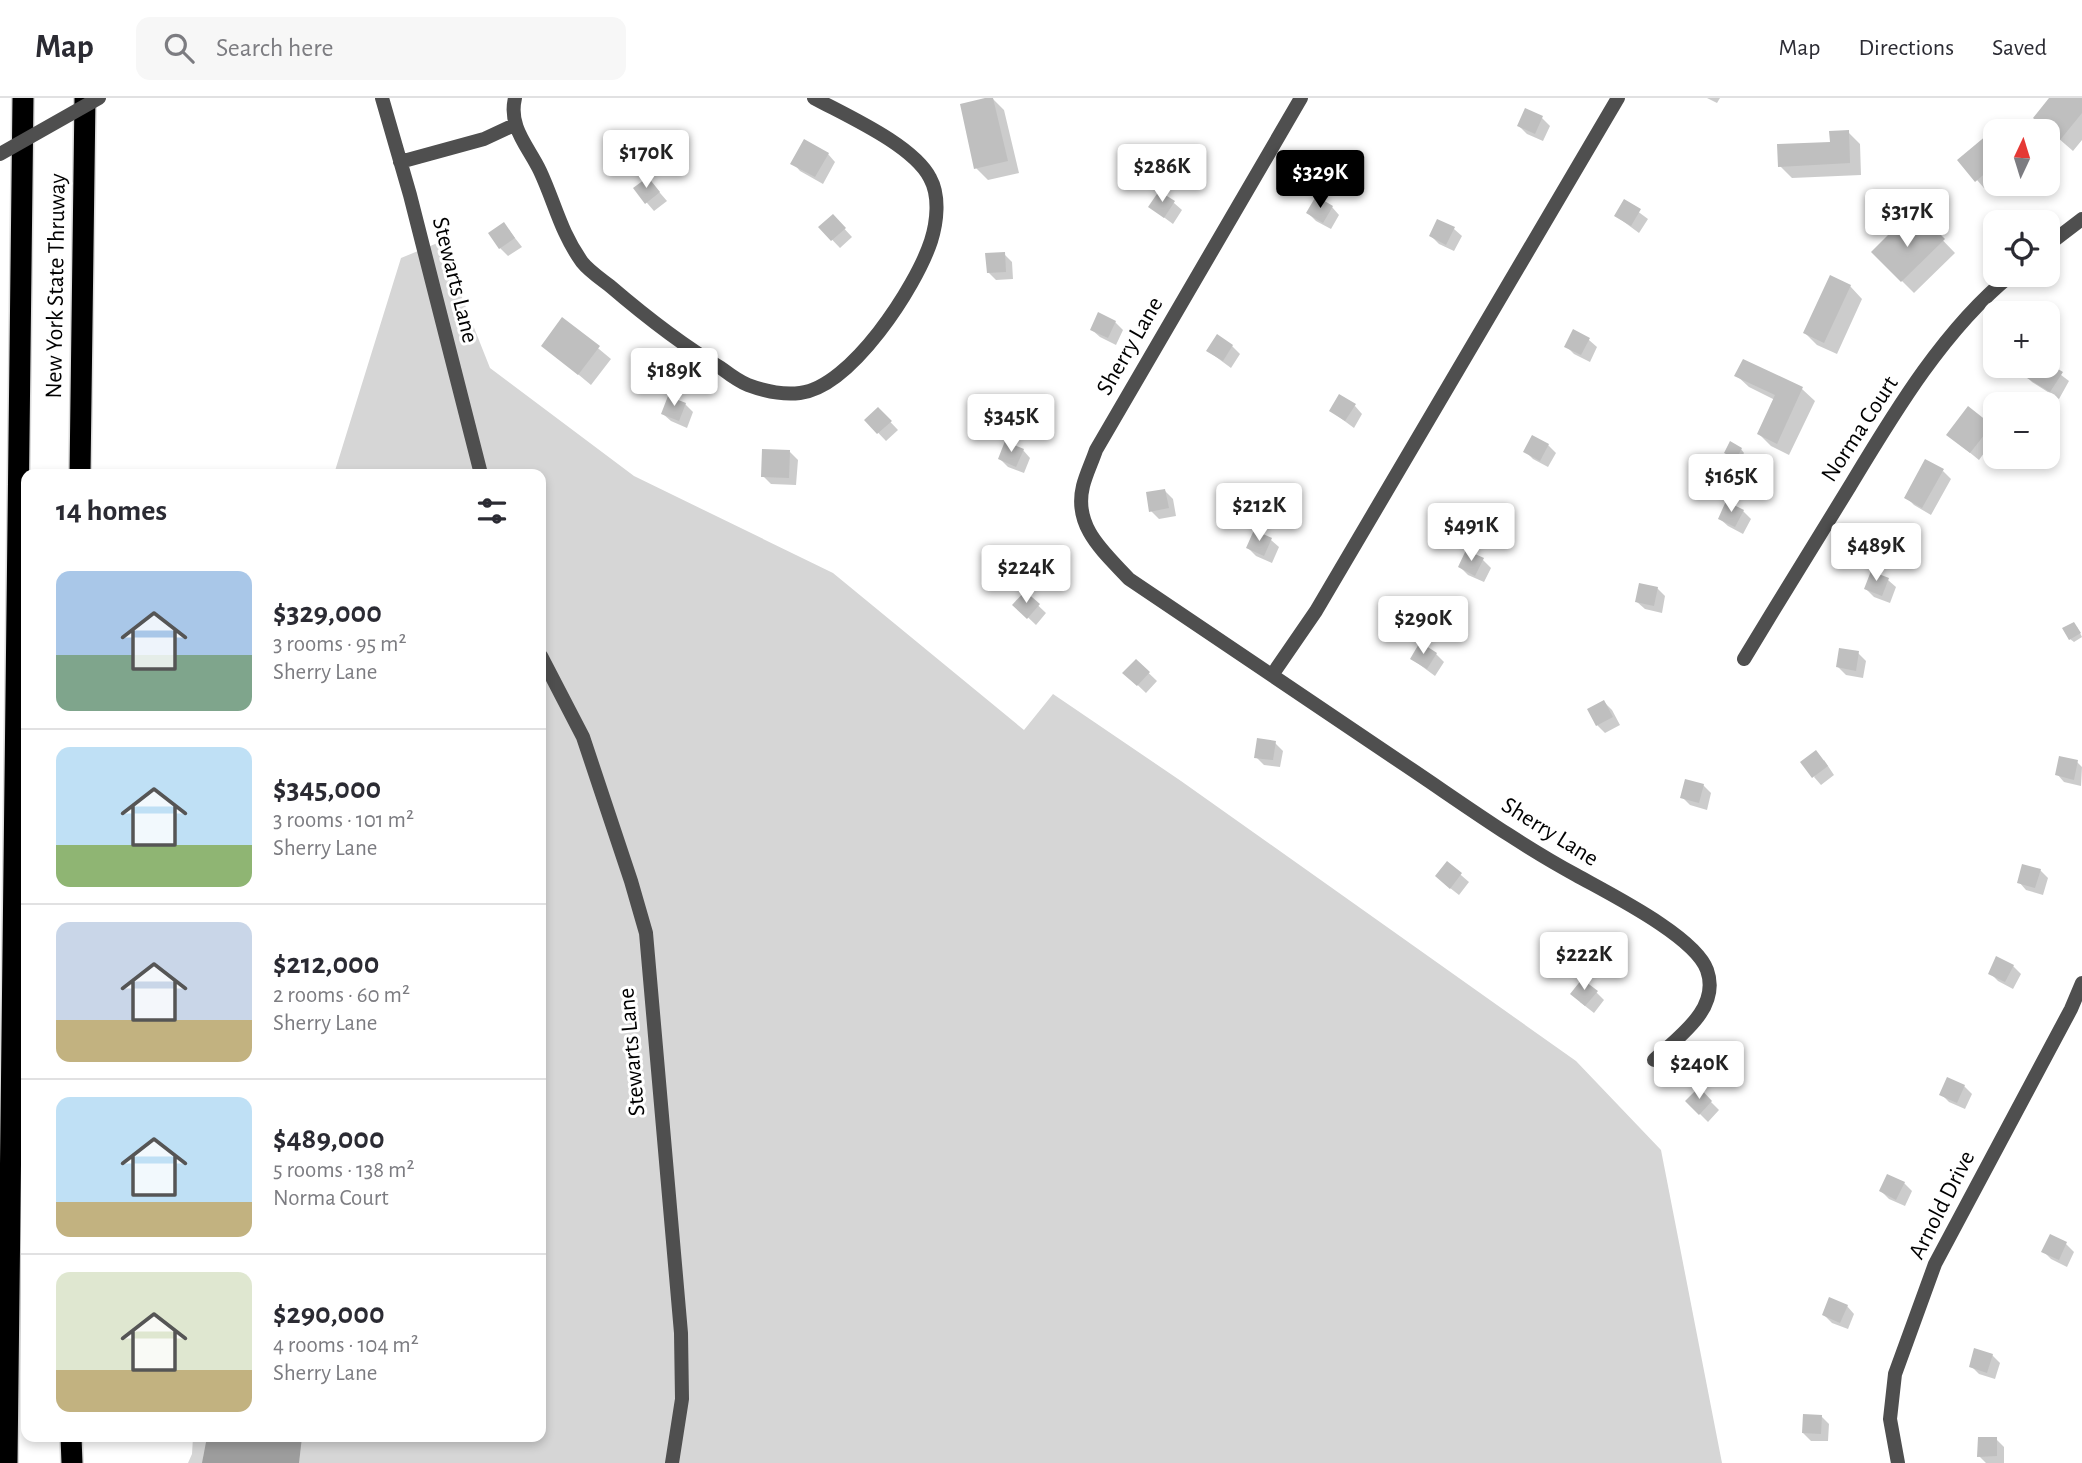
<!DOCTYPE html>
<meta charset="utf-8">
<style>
:root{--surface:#fff;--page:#f7f7f7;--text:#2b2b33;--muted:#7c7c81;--line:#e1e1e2;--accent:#000}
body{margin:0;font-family:"Alegreya Sans",sans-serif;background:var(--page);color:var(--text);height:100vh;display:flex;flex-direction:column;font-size:26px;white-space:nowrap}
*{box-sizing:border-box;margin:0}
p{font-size:23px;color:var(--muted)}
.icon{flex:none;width:38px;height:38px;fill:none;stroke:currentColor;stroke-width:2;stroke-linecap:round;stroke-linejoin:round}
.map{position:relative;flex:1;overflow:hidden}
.details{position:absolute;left:21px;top:371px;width:525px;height:973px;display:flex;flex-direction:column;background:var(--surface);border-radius:14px;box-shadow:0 4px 10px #0003}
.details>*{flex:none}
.needle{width:46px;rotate:4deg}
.fabs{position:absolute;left:1983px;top:21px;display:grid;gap:14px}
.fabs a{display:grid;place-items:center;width:77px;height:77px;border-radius:14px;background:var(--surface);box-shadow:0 4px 10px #0003;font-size:35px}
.price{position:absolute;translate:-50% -60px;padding:0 16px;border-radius:7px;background:#fff;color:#222;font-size:23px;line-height:46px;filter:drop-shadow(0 2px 4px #0008)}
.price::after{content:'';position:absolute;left:50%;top:42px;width:21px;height:16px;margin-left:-10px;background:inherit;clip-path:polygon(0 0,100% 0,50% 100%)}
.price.on{background:var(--accent);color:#fff}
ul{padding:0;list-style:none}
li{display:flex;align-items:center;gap:21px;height:175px;padding:0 35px}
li+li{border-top:2px solid var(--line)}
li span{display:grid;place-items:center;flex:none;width:196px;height:140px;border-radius:14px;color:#555}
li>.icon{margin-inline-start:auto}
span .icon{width:84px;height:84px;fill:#fffc;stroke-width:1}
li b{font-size:30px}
h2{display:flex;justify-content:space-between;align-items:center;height:84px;padding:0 35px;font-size:30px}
header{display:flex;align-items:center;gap:42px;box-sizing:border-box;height:98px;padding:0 35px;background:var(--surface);border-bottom:2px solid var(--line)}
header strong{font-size:33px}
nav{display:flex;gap:38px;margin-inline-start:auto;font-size:24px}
.search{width:490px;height:63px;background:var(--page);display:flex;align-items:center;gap:18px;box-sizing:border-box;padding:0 24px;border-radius:14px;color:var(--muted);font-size:26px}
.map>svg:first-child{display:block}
</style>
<header>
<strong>Map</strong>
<div class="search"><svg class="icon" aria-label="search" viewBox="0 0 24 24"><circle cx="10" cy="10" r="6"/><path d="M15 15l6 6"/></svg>Search here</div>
<nav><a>Map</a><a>Directions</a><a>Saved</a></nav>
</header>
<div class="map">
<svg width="2082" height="1365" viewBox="0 0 2082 1365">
<rect width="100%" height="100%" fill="#fff"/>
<path fill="#d6d6d6" d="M 440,144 L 490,270 L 634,378 L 833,475 L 1024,632 L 1053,596 L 1181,683 L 1576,963 L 1661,1052 L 1722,1365 L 188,1365 L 192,1356 L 193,1339 L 541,1339 L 541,376 L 334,376 L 401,160 Z"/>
<path fill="#9d9d9d" d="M 207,1339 L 302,1339 L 299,1365 L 202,1365 Z"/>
<path fill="#0003" d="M 992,0 L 1004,12 L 1019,75 L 988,82 L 976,70 Z
M 1707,0 L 1720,0 L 1717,5 Z
M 2051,0 L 2082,0 L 2082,42 L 2073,53 L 2035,20 Z
M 1542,20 L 1550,28 L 1543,43 L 1527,36 L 1519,28 Z
M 1848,34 L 1860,46 L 1861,77 L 1792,80 L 1780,68 L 1832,46 Z
M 1993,35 L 1995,37 L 1995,81 L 1984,90 L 1977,82 Z
M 828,56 L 835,64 L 823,86 L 800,73 L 793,65 Z
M 648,81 L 667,103 L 654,113 L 635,91 Z
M 1625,104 L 1648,121 L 1639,135 L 1616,118 Z
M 1174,105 L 1182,112 L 1173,126 L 1150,109 Z
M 1332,109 L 1339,117 L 1331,131 L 1316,123 L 1308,115 Z
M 504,126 L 522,149 L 508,158 L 500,150 Z
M 840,126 L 852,139 L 840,150 L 820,129 Z
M 1929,128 L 1955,155 L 1914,195 L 1873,154 L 1918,139 Z
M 1454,131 L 1462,138 L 1454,153 L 1439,146 L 1431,138 Z
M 1004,156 L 1012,164 L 1013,181 L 996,182 L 988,174 Z
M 1850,188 L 1862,201 L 1837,256 L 1817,247 L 1805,235 Z
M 563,221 L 611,261 L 591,287 L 543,247 Z
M 1115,224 L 1123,232 L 1116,247 L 1100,239 L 1092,232 Z
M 1574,233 L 1589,242 L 1597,249 L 1590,264 L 1574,256 L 1566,248 Z
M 1232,248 L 1240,256 L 1231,270 L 1208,253 Z
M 1743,263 L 1802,291 L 1815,303 L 1789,357 L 1771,348 L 1759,336 L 1775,302 L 1749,289 L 1736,277 Z
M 2048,267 L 2069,283 L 2059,301 L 2032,284 L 2024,276 L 2029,268 Z
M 685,306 L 693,314 L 687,330 L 671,323 L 663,316 Z
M 1355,308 L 1362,316 L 1354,330 L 1331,313 Z
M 878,311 L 898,332 L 886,343 L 866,322 Z
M 1991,328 L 1995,332 L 1995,340 L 1979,362 L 1948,337 Z
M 1548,347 L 1556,355 L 1548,369 L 1533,361 L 1525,353 Z
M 1741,351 L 1744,355 L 1739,363 L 1726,355 Z
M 1023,352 L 1030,360 L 1024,375 L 1008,369 L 1000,361 Z
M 790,354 L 798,362 L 796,387 L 771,386 L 763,378 Z
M 1943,373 L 1951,381 L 1931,417 L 1914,407 L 1906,399 Z
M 1165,393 L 1173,401 L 1176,418 L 1159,421 L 1151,413 Z
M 1743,413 L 1751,421 L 1743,436 L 1728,428 L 1720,421 Z
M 1271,442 L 1279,449 L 1272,465 L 1256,458 L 1248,450 Z
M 1483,462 L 1491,470 L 1484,484 L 1468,477 L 1460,469 Z
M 1888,482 L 1896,489 L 1890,505 L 1874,499 L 1866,491 Z
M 1657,490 L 1665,498 L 1662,515 L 1645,511 L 1637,504 Z
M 1025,495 L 1046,515 L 1036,527 L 1015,507 Z
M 2077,529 L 2082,539 L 2074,544 L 2070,541 Z
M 1858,555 L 1866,563 L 1863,580 L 1846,577 L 1838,569 Z
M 1436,556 L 1444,564 L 1435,578 L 1412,561 Z
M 1136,563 L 1157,583 L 1146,595 L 1125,575 Z
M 1604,604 L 1612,612 L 1620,627 L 1605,635 L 1597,627 Z
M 1275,645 L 1283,653 L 1280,669 L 1264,667 L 1256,659 Z
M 1824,662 L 1834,677 L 1821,687 L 1814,679 Z
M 2077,664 L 2082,669 L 2081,688 L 2064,684 L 2057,676 Z
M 1703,687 L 1711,695 L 1707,712 L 1690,707 L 1682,699 Z
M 1447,765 L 1469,784 L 1459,797 L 1445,786 Z
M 2040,772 L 2048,780 L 2043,797 L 2026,792 L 2019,784 Z
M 2013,868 L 2021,876 L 2013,891 L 1998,883 L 1990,875 Z
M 1596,894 L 1604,902 L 1594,915 L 1580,904 Z
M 1948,981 L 1964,988 L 1972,996 L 1965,1011 L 1949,1004 L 1941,996 Z
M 1699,992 L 1719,1012 L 1708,1024 L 1687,1003 Z
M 1904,1085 L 1912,1093 L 1905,1108 L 1889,1101 L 1881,1093 Z
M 2051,1138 L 2066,1146 L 2074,1154 L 2067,1169 L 2051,1161 L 2043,1153 Z
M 1847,1208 L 1854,1216 L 1848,1231 L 1832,1225 L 1824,1217 Z
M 1992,1257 L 2000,1265 L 1995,1281 L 1979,1276 L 1971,1268 Z
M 1821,1318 L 1829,1326 L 1828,1343 L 1811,1343 L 1803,1335 Z
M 1996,1341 L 2004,1349 L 2004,1365 L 1986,1365 L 1979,1358 Z"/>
<path fill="#bfbfbf" d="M 985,0 L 993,0 L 1008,63 L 974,71 L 960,6 Z
M 2049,0 L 2082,0 L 2082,15 L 2060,42 L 2033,20 Z
M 1525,10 L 1543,18 L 1535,36 L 1517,28 Z
M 1849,32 L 1850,65 L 1778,69 L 1777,46 L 1830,44 L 1829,33 Z
M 1993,32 L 1995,67 L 1975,84 L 1957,62 Z
M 804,41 L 829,55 L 815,79 L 790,66 Z
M 648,79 L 660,94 L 645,106 L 633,90 Z
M 1159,93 L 1175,103 L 1164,120 L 1148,109 Z
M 1316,98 L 1333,108 L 1323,125 L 1306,115 Z
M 1624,101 L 1641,111 L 1631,128 L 1614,118 Z
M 833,116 L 846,130 L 831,143 L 818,129 Z
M 1437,121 L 1455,129 L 1446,147 L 1429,138 Z
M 1903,122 L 1918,136 L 1929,125 L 1945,141 L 1901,184 L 1871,154 Z
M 504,124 L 515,140 L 499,151 L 488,135 Z
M 1005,154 L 1006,174 L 987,175 L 985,155 Z
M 1830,177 L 1851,187 L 1824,245 L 1803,235 Z
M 1098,214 L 1116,223 L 1108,240 L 1090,232 Z
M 562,219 L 600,248 L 578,277 L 541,248 Z
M 1573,231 L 1590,240 L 1581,257 L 1564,249 Z
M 1217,236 L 1233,247 L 1223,263 L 1206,253 Z
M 1743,261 L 1803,289 L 1777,346 L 1757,336 L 1775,297 L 1734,278 Z
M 2048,265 L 2063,274 L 2050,294 L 2022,277 L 2027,268 L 2048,268 Z
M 1339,296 L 1356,306 L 1345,323 L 1329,313 Z
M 668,298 L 686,305 L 679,323 L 661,316 Z
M 1968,308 L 1992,327 L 1970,355 L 1946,337 Z
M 878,309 L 892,323 L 877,336 L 864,322 Z
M 1532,337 L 1549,346 L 1540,363 L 1523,354 Z
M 1005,343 L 1024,351 L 1016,369 L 998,361 Z
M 1730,343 L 1742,350 L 1736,361 L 1724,355 Z
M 762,351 L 790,352 L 789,380 L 761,379 Z
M 1925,361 L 1944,371 L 1922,410 L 1904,400 Z
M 1165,391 L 1169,410 L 1149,414 L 1146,394 Z
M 1726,403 L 1744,412 L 1735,429 L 1718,421 Z
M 1254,432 L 1272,440 L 1264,458 L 1246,450 Z
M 1466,452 L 1484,460 L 1475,478 L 1458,469 Z
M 1871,473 L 1889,480 L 1882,498 L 1864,491 Z
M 1639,485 L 1658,489 L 1654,508 L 1635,504 Z
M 1025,493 L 1040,506 L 1027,521 L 1012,507 Z
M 2074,524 L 2081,535 L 2069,542 L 2062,530 Z
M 1420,544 L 1437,555 L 1427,571 L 1410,561 Z
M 1839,550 L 1859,553 L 1856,573 L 1836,569 Z
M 1136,561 L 1150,574 L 1137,588 L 1122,575 Z
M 1604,602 L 1613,619 L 1596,628 L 1587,611 Z
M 1257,640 L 1276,643 L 1273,662 L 1254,660 Z
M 1816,652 L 1828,668 L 1812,680 L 1800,664 Z
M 2059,658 L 2078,662 L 2074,682 L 2055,677 Z
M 1685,681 L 1704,686 L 1699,705 L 1680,700 Z
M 1447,763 L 1462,775 L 1450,791 L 1435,778 Z
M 2022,766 L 2041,771 L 2035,790 L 2017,785 Z
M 1996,858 L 2014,867 L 2005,884 L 1988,876 Z
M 1582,881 L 1598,893 L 1585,908 L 1570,896 Z
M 1947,979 L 1965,987 L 1957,1005 L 1939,997 Z
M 1699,989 L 1712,1003 L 1699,1017 L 1685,1003 Z
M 1887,1076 L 1905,1084 L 1896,1102 L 1879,1093 Z
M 2050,1136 L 2067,1144 L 2059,1162 L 2041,1154 Z
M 1829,1199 L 1848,1207 L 1840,1225 L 1822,1217 Z
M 1974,1250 L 1993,1256 L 1987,1275 L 1969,1269 Z
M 1803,1316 L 1822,1317 L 1821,1336 L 1802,1335 Z
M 1978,1339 L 1997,1339 L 1997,1358 L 1977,1359 Z"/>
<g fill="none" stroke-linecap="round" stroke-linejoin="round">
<defs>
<path id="motorway" d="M 80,376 L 85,0
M 71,1339 L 72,1365
M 7,1365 L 23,0"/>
</defs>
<use href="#motorway" stroke="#dbdbdb" stroke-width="24"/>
<path stroke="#4f4f4f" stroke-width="14" d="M 382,0 L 410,97 L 481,376
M 515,0 C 508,29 528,48 540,73 C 555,105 560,133 582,164 C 589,173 601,181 610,188 C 645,218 682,247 721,270 C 729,276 738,283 748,287 C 764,293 783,297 800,295 C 851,289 916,189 931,143 C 937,124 940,98 930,80 C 913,47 847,18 814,0
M 1301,0 L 1096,352 C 1092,364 1086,376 1083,388 C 1073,429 1104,454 1129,481 C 1220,542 1311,603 1402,665 C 1459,703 1515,744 1576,777 C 1608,795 1695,838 1707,872 C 1721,911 1678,939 1654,962
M 400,64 L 484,41 L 514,27
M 2048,147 L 2082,121
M 541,558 L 583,639 L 631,783 L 646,835 L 681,1235 L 682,1301 L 672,1365
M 1744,561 C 1779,503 1815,445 1850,388 C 1894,315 1944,231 2011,177
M 1272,577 L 1316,513 L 1618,0
M 1898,1365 L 1890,1321 L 1895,1276 L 1935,1166 L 2071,911 L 2082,885"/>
<use href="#motorway" stroke="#000" stroke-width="21"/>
<path stroke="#4f4f4f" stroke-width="14" d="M 0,56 L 99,0"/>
</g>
<g text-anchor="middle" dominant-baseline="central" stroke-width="6" stroke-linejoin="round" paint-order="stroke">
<g font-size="24" fill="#000" stroke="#fff">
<text transform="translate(455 182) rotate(76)">Stewarts Lane</text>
<text transform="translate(56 188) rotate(-89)">New York State Thruway</text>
<text transform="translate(1130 248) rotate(-60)">Sherry Lane</text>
<text transform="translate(1860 331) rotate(-57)">Norma Court</text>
<text transform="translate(1550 734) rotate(32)">Sherry Lane</text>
<text transform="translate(632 954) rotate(-95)">Stewarts Lane</text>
<text transform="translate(1942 1107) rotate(-63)">Arnold Drive</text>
</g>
</g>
</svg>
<div class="fabs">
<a><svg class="needle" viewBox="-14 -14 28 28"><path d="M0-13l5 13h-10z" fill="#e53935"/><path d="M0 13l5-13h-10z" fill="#7c7c81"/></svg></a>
<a><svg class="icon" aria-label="locate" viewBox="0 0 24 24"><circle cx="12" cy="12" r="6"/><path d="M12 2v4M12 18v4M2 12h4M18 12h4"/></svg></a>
<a>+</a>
<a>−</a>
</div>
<b class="price" style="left:646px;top:92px">$170K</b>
<b class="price" style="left:1162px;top:106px">$286K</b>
<b class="price on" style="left:1320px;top:112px">$329K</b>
<b class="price" style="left:1907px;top:151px">$317K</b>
<b class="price" style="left:674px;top:310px">$189K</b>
<b class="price" style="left:1011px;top:356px">$345K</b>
<b class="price" style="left:1731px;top:416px">$165K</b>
<b class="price" style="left:1259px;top:445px">$212K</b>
<b class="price" style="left:1471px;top:465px">$491K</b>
<b class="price" style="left:1876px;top:485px">$489K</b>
<b class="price" style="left:1026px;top:507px">$224K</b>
<b class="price" style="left:1423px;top:558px">$290K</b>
<b class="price" style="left:1584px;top:894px">$222K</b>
<b class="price" style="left:1699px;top:1003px">$240K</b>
<section class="details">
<h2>14 homes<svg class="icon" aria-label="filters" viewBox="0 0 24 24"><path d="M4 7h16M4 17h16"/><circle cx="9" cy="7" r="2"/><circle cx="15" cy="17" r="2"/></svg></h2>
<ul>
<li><span style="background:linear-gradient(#a9c7e8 60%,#7fa58c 0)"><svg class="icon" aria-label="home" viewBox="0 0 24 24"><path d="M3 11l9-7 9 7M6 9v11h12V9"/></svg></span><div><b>$329,000</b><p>3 rooms · 95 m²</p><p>Sherry Lane</p></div></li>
<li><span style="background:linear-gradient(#bfe0f5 70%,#8fb573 0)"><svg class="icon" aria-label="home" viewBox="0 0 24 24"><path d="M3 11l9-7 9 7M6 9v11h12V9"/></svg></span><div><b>$345,000</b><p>3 rooms · 101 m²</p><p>Sherry Lane</p></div></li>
<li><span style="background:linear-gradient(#c9d6e8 70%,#c2b280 0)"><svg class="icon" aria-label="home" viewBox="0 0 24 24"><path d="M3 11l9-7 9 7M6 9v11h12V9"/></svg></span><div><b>$212,000</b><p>2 rooms · 60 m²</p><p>Sherry Lane</p></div></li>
<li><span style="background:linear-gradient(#bfe0f5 75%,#c2b280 0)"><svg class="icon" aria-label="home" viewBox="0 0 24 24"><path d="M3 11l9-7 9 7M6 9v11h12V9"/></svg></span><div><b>$489,000</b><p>5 rooms · 138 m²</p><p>Norma Court</p></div></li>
<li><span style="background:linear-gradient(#dfe7d0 70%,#c2b280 0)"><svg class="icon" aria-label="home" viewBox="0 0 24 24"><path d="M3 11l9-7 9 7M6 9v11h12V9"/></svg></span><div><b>$290,000</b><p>4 rooms · 104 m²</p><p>Sherry Lane</p></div></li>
</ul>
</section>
</div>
